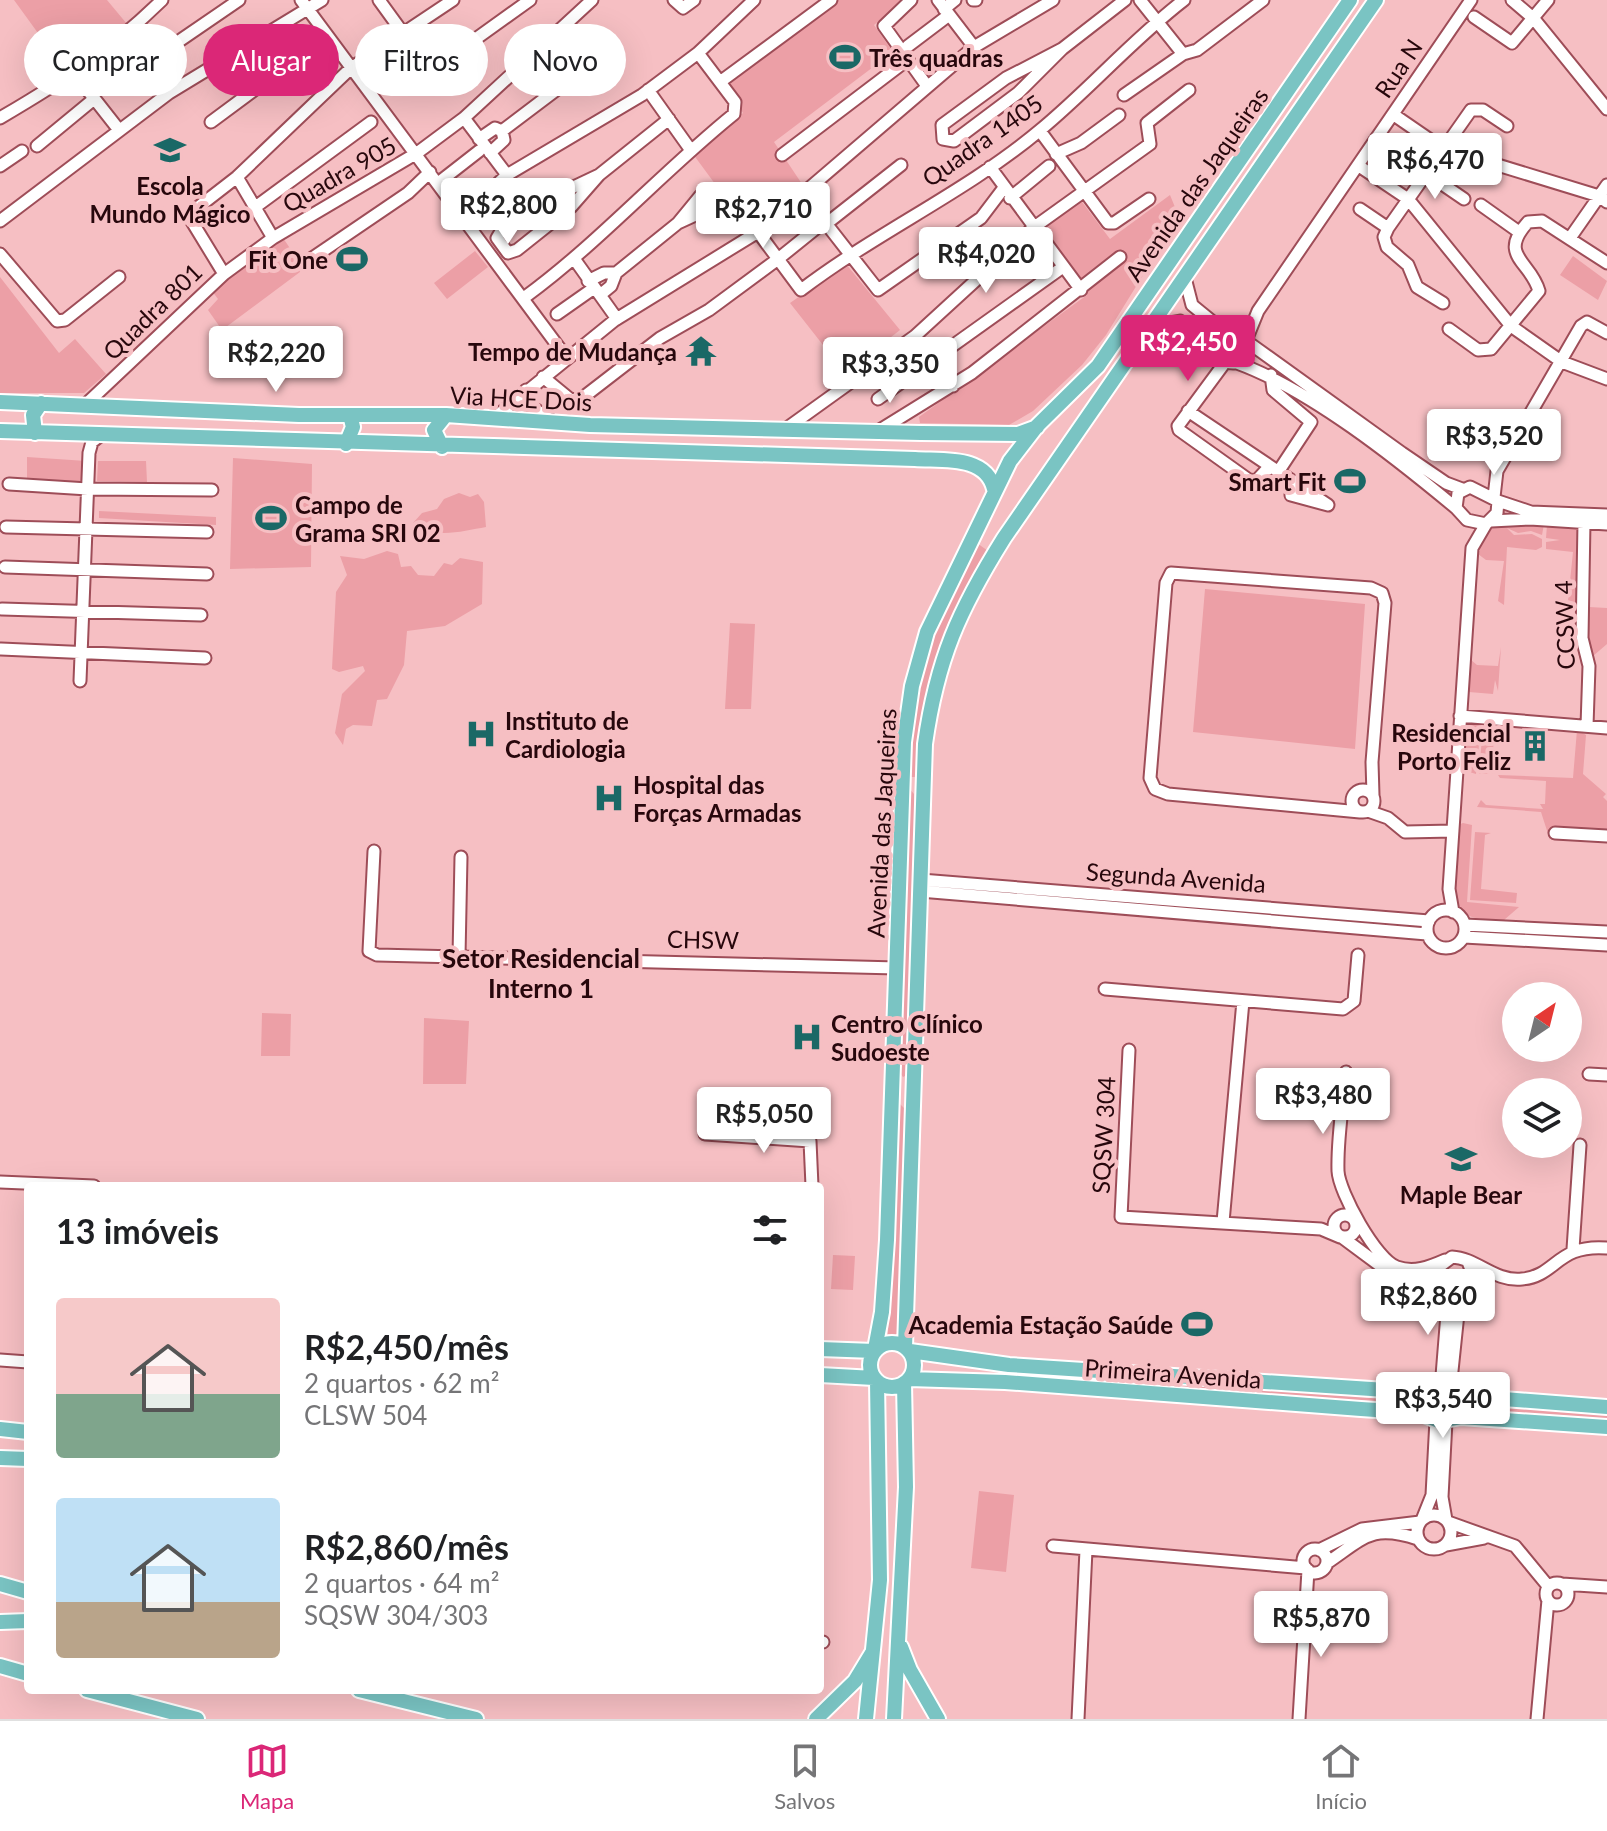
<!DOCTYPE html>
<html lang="pt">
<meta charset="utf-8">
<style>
:root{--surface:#fff;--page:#f6f6f6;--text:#202124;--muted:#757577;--line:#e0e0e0;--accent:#db2777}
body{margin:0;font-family:Lato,sans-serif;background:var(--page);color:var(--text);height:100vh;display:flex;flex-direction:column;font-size:30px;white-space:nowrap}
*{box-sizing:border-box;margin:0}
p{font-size:26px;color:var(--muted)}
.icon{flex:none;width:44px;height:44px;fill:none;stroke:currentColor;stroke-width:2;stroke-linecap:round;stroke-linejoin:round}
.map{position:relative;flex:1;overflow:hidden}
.details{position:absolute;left:24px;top:1182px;width:800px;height:512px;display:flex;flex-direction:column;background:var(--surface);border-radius:8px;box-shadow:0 8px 32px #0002}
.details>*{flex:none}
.guide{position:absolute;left:24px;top:24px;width:800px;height:72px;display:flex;gap:16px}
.needle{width:52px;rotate:35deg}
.tools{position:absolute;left:1502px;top:982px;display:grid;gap:16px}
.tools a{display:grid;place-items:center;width:80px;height:80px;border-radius:50%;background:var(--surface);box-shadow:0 8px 32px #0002;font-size:40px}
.price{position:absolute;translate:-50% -68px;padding:0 18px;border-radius:8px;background:#fff;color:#222;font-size:26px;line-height:52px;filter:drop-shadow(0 2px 4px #0008)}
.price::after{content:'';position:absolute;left:50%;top:48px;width:24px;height:18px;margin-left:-12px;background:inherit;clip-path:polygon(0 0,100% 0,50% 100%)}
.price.selected{background:var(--accent);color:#fff}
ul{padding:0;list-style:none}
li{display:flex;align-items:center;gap:24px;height:200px;padding:0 32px}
li span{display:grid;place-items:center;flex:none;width:224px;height:160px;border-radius:8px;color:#555}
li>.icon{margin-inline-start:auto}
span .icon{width:96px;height:96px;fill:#fffc;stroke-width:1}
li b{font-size:34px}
h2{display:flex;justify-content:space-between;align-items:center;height:96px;padding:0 32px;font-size:34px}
.chip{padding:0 28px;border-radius:36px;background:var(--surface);box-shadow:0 8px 32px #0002;font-size:28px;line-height:72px}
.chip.selected{background:var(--accent);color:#fff}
.dock{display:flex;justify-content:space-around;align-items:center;height:112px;border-top:2px solid var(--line);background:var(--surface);font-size:22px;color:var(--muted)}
.dock a{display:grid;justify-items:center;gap:4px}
.dock .selected{color:var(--accent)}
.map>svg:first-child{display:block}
</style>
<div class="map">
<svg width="1607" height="1719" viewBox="0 0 1607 1719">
<rect width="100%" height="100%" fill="#f6bfc3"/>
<path fill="#ec9fa6" d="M 14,0 L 107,0 L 127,24 L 64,69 Z
M 839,0 L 903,0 L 874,25 L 893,52 L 774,142 L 802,184 L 746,226 L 693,154 L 743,113 L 725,83 Z
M 1170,195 L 1179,217 L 1106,335 L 1082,365 L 1033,411 L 1009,425 L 920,423 L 919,417 L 1087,295 L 1063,267 L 1039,229 L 1079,198 L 1110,239 Z
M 281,235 L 304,269 L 222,330 L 208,310 L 218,299 L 212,291 Z
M 475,251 L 488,267 L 447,299 L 434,283 Z
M 1573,256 L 1607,281 L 1598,300 L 1560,275 Z
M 846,264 L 900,330 L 845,373 L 790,303 Z
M 0,277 L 59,353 L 75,339 L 106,374 L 84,393 L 0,393 Z
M 27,457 L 86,461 L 85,486 L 27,482 Z
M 233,458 L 312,464 L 311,567 L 230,569 Z
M 98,461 L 146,461 L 147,482 L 97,481 Z
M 459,493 L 470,497 L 478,494 L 484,502 L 486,527 C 463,531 433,540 413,523 L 422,513 L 437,509 L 444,499 Z
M 99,511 L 216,517 L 216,525 L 99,518 Z
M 1500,524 L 1544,524 L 1542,535 L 1531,531 L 1518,533 L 1507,528 L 1514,535 L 1532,534 L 1542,539 L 1542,547 L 1536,550 L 1507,547 L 1504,605 L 1498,601 L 1504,561 L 1486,560 L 1478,554 C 1480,537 1483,528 1500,524 Z
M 1547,525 L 1580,527 L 1578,603 L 1572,612 L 1567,610 L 1573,552 L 1546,549 L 1546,542 L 1560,540 L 1546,538 Z
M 974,541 L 991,553 L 963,597 L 919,777 L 907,777 L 911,716 L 932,631 Z
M 387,551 L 398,554 L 401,567 L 411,566 L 418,575 L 434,576 L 444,563 L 452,565 L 460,558 L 483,562 L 482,604 L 445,626 L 407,631 L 404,665 L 387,699 L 377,700 L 372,726 L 353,725 L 346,729 L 343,745 L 335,733 L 342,694 L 365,671 L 363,666 L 339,672 L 332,669 L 336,592 L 347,575 L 340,556 L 364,559 Z
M 1205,589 L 1365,604 L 1355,749 L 1193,732 Z
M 1589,607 L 1607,608 L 1607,644 L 1593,656 L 1589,645 Z
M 730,623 L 755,624 L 751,709 L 725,709 Z
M 1501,647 L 1498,691 L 1495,680 L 1493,694 L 1469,692 L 1471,660 L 1477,665 L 1498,666 Z
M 1467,725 L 1481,725 L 1476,774 L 1463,770 Z
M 1483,725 L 1494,725 L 1493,757 L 1499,758 L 1497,773 L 1479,774 Z
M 1577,730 L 1586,735 L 1583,774 L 1606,794 L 1603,797 L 1607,801 L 1607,832 L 1551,832 L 1550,840 L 1541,812 L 1477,807 L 1481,800 L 1486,805 L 1543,809 L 1540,804 L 1545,804 L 1546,781 L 1500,778 L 1498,775 L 1573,778 Z
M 909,788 L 914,794 L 916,854 L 909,1074 L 903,1077 L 900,1073 L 898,1016 Z
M 1463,823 L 1472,825 L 1467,902 L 1519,907 L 1504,920 C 1494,919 1482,920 1472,917 C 1441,908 1457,849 1458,825 Z
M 1475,832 L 1491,833 L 1485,835 L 1481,889 L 1517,893 L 1516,903 L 1470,900 Z
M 262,1013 L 291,1014 L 290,1056 L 261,1056 Z
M 424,1018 L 469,1021 L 466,1084 L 423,1084 Z
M 899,1103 L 904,1108 L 906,1166 L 900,1335 L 888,1334 L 896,1106 Z
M 833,1255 L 855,1256 L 853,1290 L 831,1289 Z
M 1013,1371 L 1087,1372 L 1425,1397 L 1425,1408 L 1012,1377 Z
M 1464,1400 L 1607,1411 L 1607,1422 L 1463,1411 Z
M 979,1491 L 1014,1495 L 1006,1572 L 971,1568 Z"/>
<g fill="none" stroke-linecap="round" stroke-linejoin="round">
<defs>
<path id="minor" d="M 301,0 L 566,357
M 379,0 L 440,84
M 674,0 L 683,8 L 694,0
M 911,0 L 884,26 L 927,86
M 938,0 L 974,47
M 973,0 L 976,0
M 1140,0 L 1183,54 L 1197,50 L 1263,0
M 1512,0 L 1534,19 L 1607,109
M 944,9 L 955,0
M 1474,17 L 1512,43 L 1548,0
M 321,28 L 305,41 L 316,54 L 332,43
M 124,38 L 169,93
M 470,43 L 530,0
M 908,46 L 949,15
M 1062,49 L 1006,78 L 942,125 L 943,139 L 954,141 L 1018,93 L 1062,49 L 1125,0
M 147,63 L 239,0
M 75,74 L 119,130
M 720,82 L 831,0
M 648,90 L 690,149
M 1124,95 L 1183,54
M 1394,115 L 1442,148 L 1599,196 L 1607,202
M 0,118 C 63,81 110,51 162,0
M 464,118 L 507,175
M 211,122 L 311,48
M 502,131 L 564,84 L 598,46 L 610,57 L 610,64 L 580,83 L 564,84
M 1040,131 L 1108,223 L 1114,223 L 1149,199
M 479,139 L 495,128 L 502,131 L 504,140 L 490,153
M 37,146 L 94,99
M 1056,154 L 1081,143 L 1119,115
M 782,155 L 907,60
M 0,166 L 22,151
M 1359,166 L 1408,199 L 1511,326 L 1562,362 L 1607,379
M 990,167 L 1081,290
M 1426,173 L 1464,199
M 599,175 L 542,202 L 500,233 L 497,238 L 508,253 L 517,250 L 571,207 L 599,175 L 669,119
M 237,177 L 273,238
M 438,183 L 479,151
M 803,194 L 878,290 L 981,218 L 1003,189
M 1010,198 L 1049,166
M 1481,205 L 1519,232
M 254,208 L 371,122
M 1360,209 L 1388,228 L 1471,110 L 1483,110 L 1507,126
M 463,216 L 507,175 L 642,95 L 698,53 L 754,0
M 0,221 L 169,93 L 322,0
M 826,224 L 901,165
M 819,226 L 778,259 L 801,290 C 877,232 966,192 1039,131 C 1089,90 1132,40 1184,0
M 1388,228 L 1384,237 L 1387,247 L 1408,265 L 1417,287 L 1443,303
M 1570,238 L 1607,185
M 0,254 L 57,321 L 65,320 L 119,277
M 575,260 L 617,319
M 308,261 L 408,193 L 430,172
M 224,274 L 188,215 L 237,177 L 351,68 L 453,0
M 1185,278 L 1192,305 L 1225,332
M 588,281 L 604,273 L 616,273
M 600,295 L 611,286 L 616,273 L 678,223 L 701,195 L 715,206 L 678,223
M 525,297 C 600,242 662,172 734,114 L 735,102 L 698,53
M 557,314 L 594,288
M 1153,326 L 1180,321 L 1217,345
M 1449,329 L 1478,350 L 1491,349 L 1539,291 C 1531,261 1497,256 1528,222 L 1542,221 L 1607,263
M1217 347a16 16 0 1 1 32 0a16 16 0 1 1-32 0Z
M 915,336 L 953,386
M 1247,338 L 1258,311 L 1471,0
M 1249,343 L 1402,453 L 1446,483 L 1462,489
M 1226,361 L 1178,426 L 1179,430 L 1249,480 L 1256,481 L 1269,467
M 1237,363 C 1309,389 1396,458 1456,508
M 1271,375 L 1273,390 L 1311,422 L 1278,472
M 543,377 L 571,400 L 581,399 L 660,338 L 709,310 L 778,259 L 758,232
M 526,390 L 532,407 L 552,421
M 878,399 L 1063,267
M 84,406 L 224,274 L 273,238 L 417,153 L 464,118 L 592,0
M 1188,411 L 1328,505 L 1291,495 L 1293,481
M 493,419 L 615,320 L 758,232 L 974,47 L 1053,0
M 787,428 L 915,336 L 1033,228 L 1150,144 L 1147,123 L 1189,90
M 880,430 L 972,373 L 1120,257
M 9,484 L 88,489 L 212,490
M 1470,487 L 1498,501 L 1497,513 L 1486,524 L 1467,520 L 1456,508 L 1458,493 Z
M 1494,497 L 1497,471 L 1581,326 L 1587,322 L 1607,333
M 1498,501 L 1531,512 L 1607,515
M 1491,521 L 1530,519 L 1607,524
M 1584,522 L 1582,638 L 1589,666 L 1587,726
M 6,527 L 207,532
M 5,567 L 207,574
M 2,609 L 201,615
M 1,649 L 205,658
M 80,681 L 89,453 L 92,442 L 101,435
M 1460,716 L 1607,728
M1352 801a11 11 0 1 1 22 0a11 11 0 1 1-22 0Z
M 1368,811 L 1388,818 L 1405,832 L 1453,831
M 1360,812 L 1168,794 L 1155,789 L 1150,778 L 1166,583 L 1171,573 L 1371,588 L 1382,593 L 1385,603 L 1372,762 L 1373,795
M 1555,833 L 1607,836
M 374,851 L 369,951 L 377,955 L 897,968
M 921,880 L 1429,921
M 920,891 L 1427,934
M1427 929a19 19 0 1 1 38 0a19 19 0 1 1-38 0Z
M 1453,912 L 1449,889 L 1472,548 L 1486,524
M 1465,925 L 1607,932
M 1464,937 L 1607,945
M 459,956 L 461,857
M 1105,989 L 1343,1009 L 1354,1001 L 1358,955
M 1129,1050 L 1121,1217 L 1321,1229 L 1340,1237
M 1346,1072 C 1343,1104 1337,1138 1338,1171 C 1339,1192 1376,1260 1397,1267 C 1414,1273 1429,1267 1445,1260
M 1589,1074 L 1607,1075
M 705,1134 L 810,1141 L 812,1186
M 0,1182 L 94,1186
M1334 1226a11 11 0 1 1 22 0a11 11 0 1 1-22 0Z
M 1223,1222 L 1243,1001
M 1343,1238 L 1386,1270
M 1573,1249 L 1580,1145
M 1468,1262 L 1472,1272 L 1467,1285 L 1455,1290 L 1443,1285 L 1438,1275 L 1440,1266 L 1452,1257 C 1477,1258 1494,1282 1522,1279 C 1557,1276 1556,1244 1607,1248
M 1407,1275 L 1441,1283
M 0,1360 L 28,1362
M 1441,1388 L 1449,1289
M 1450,1390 L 1459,1304 L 1464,1288
M 1446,1421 L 1442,1497 L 1446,1520
M1417 1532a17 17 0 1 1 34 0a17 17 0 1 1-34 0Z
M 1422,1520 L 1432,1495 L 1436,1420
M 1448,1522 L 1515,1546 L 1548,1586
M 1446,1545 L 1484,1538
M 1053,1546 L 1306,1568
M1303 1561a12 12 0 1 1 24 0a12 12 0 1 1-24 0Z
M 1319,1550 L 1362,1529 L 1420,1522
M 1327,1563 C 1365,1537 1372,1524 1418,1539
M1546 1594a11 11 0 1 1 22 0a11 11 0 1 1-22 0Z
M 1562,1584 L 1607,1587
M 820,1642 L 823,1642
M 1078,1719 L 1086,1550
M 1299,1719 L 1308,1570
M 1537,1719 L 1548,1600"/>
<path id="major" d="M 0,402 L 299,415 L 446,415 L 590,425 L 921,433 L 1018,434 L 1037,427
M 0,431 L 915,459 C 943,461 986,455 994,489
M 35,433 L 33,415 L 41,403
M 346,444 L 353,427 L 350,415
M 442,447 L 434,430 L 446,415
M870 1365a22 22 0 1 1 44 0a22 22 0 1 1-44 0Z
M 905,1347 L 925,744 C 937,659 959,610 1004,538 L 1376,0
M 820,1349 L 874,1351
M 875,1349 L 882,1312 L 887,1240 L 904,742 L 912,686 L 927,632 L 1010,461 L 1037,426 L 1098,366 L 1350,0
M 910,1351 L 1009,1365 L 1401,1391 L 1444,1389 L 1465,1396 L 1607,1407
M 820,1375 L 874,1378
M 909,1379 L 1005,1382 L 1361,1409 L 1419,1413 L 1439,1421 L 1461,1417 L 1607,1427
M 0,1429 L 28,1432
M 0,1458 L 28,1459
M 0,1584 L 28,1592
M 0,1622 L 28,1621
M 901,1647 L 910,1670 L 938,1719
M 0,1666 L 28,1674
M 87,1690 L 197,1719
M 359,1690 L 476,1719
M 816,1719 L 855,1681 L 872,1653
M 866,1719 L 880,1580 L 877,1381
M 894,1719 L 906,1487 L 904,1383"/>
</defs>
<use href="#minor" stroke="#9e4d58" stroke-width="15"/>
<use href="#major" stroke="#fff" stroke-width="18"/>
<use href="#minor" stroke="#fff" stroke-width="11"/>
<use href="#major" stroke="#7ac4c3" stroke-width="14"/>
</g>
<defs>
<symbol id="stadium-bare" viewBox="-9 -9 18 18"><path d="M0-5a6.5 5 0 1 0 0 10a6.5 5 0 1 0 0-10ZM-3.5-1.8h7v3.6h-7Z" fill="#1a6866" stroke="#f6bfc3" stroke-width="2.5" paint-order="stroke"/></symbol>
<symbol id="school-bare" viewBox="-9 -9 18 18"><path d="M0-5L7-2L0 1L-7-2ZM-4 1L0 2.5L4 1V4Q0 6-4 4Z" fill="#1a6866" stroke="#f6bfc3" stroke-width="2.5" paint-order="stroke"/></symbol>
<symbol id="temple-bare" viewBox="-9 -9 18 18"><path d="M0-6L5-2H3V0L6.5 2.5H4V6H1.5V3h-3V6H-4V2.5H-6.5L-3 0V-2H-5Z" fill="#1a6866" stroke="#f6bfc3" stroke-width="2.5" paint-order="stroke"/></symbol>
<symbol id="hospital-bare" viewBox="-9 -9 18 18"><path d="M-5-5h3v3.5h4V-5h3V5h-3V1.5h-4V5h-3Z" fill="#1a6866" stroke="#f6bfc3" stroke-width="2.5" paint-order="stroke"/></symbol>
<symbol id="building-bare" viewBox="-9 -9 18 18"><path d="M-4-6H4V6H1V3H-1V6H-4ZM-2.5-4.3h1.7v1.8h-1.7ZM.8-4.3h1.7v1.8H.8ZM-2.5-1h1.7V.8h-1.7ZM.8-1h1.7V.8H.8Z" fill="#1a6866" stroke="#f6bfc3" stroke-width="2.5" paint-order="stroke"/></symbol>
</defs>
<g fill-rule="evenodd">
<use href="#stadium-bare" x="823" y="35" width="44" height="44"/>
<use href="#school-bare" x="148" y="128" width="44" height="44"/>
<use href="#stadium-bare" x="330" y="237" width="44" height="44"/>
<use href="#temple-bare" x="679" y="329" width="44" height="44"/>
<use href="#stadium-bare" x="1328" y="459" width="44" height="44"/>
<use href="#stadium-bare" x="249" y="496" width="44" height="44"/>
<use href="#hospital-bare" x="459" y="712" width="44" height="44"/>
<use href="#building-bare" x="1513" y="724" width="44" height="44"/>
<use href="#hospital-bare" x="587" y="776" width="44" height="44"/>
<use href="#hospital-bare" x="785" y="1015" width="44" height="44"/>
<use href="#school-bare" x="1439" y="1137" width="44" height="44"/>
<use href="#stadium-bare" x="1175" y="1302" width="44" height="44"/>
</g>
<g text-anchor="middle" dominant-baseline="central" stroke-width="8" stroke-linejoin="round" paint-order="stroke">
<g font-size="24" font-weight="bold" fill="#27070c" stroke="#f6bfc3" text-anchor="start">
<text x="869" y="57">Três quadras</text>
<text x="170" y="185" text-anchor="middle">Escola<tspan x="170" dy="28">Mundo Mágico</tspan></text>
<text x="328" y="259" text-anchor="end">Fit One</text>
<text x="677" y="351" text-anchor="end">Tempo de Mudança</text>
<text x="1326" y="481" text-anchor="end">Smart Fit</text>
<text x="295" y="504">Campo de<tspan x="295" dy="28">Grama SRI 02</tspan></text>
<text x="505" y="720">Instituto de<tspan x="505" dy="28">Cardiologia</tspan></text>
<text x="1511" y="732" text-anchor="end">Residencial<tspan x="1511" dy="28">Porto Feliz</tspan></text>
<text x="633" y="784">Hospital das<tspan x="633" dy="28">Forças Armadas</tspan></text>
<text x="831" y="1023">Centro Clínico<tspan x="831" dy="28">Sudoeste</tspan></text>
<text x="1461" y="1194" text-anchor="middle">Maple Bear</text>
<text x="1173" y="1324" text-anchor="end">Academia Estação Saúde</text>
</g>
<g font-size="24" fill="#27070c" stroke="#f6bfc3">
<text transform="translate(1398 68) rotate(-56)">Rua N</text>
<text transform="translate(982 140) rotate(-35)">Quadra 1405</text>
<text transform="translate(339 174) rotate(-30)">Quadra 905</text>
<text transform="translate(1196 184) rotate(-55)">Avenida das Jaqueiras</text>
<text transform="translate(152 311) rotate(-44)">Quadra 801</text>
<text transform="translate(521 398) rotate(3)">Via HCE Dois</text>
<text transform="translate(1564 625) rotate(-92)">CCSW 4</text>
<text transform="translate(881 823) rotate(-87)">Avenida das Jaqueiras</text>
<text transform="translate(1176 877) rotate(4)">Segunda Avenida</text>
<text transform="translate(703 939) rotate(1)">CHSW</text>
<text transform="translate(1103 1135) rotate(-87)">SQSW 304</text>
<text transform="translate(1173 1373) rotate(4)">Primeira Avenida</text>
</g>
<g font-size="26" font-weight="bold" fill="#27070c" stroke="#f6bfc3">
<text x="541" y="958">Setor Residencial<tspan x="541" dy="30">Interno 1</tspan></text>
</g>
</g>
</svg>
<div class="tools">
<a><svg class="needle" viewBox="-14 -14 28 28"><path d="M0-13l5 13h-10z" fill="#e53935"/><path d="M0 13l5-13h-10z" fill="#757577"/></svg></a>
<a><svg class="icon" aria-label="layers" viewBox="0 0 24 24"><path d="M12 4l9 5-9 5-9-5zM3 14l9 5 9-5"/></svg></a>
</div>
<b class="price" style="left:1435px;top:201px">R$6,470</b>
<b class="price" style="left:508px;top:246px">R$2,800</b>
<b class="price" style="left:763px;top:250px">R$2,710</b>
<b class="price" style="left:986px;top:295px">R$4,020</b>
<b class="price selected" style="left:1188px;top:383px">R$2,450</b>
<b class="price" style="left:276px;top:394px">R$2,220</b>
<b class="price" style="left:890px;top:405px">R$3,350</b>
<b class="price" style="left:1494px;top:477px">R$3,520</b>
<b class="price" style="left:1323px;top:1136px">R$3,480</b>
<b class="price" style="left:764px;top:1155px">R$5,050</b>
<b class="price" style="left:1428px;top:1337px">R$2,860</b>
<b class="price" style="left:1443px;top:1440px">R$3,540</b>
<b class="price" style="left:1321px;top:1659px">R$5,870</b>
<div class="guide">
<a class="chip">Comprar</a>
<a class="chip selected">Alugar</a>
<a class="chip">Filtros</a>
<a class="chip">Novo</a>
</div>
<section class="details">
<h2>13 imóveis<svg class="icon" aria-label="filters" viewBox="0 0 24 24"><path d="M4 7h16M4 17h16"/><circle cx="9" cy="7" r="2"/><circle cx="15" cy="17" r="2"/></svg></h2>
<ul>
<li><span style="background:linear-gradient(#f6c9c9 60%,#7fa58c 0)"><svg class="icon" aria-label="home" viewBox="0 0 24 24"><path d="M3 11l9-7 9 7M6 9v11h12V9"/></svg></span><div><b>R$2,450/mês</b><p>2 quartos · 62 m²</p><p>CLSW 504</p></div></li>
<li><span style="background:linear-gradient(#bfe0f5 65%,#b9a48a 0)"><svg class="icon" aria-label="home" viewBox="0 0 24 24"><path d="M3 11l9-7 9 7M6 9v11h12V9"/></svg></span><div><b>R$2,860/mês</b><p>2 quartos · 64 m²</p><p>SQSW 304/303</p></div></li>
</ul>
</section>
</div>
<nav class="dock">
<a class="selected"><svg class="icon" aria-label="map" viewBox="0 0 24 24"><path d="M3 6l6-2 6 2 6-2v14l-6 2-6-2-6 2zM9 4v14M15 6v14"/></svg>Mapa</a>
<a><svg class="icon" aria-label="saved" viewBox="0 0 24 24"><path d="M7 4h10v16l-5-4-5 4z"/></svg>Salvos</a>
<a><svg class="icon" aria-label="home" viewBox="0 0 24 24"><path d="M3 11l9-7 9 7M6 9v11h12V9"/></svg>Início</a>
</nav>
